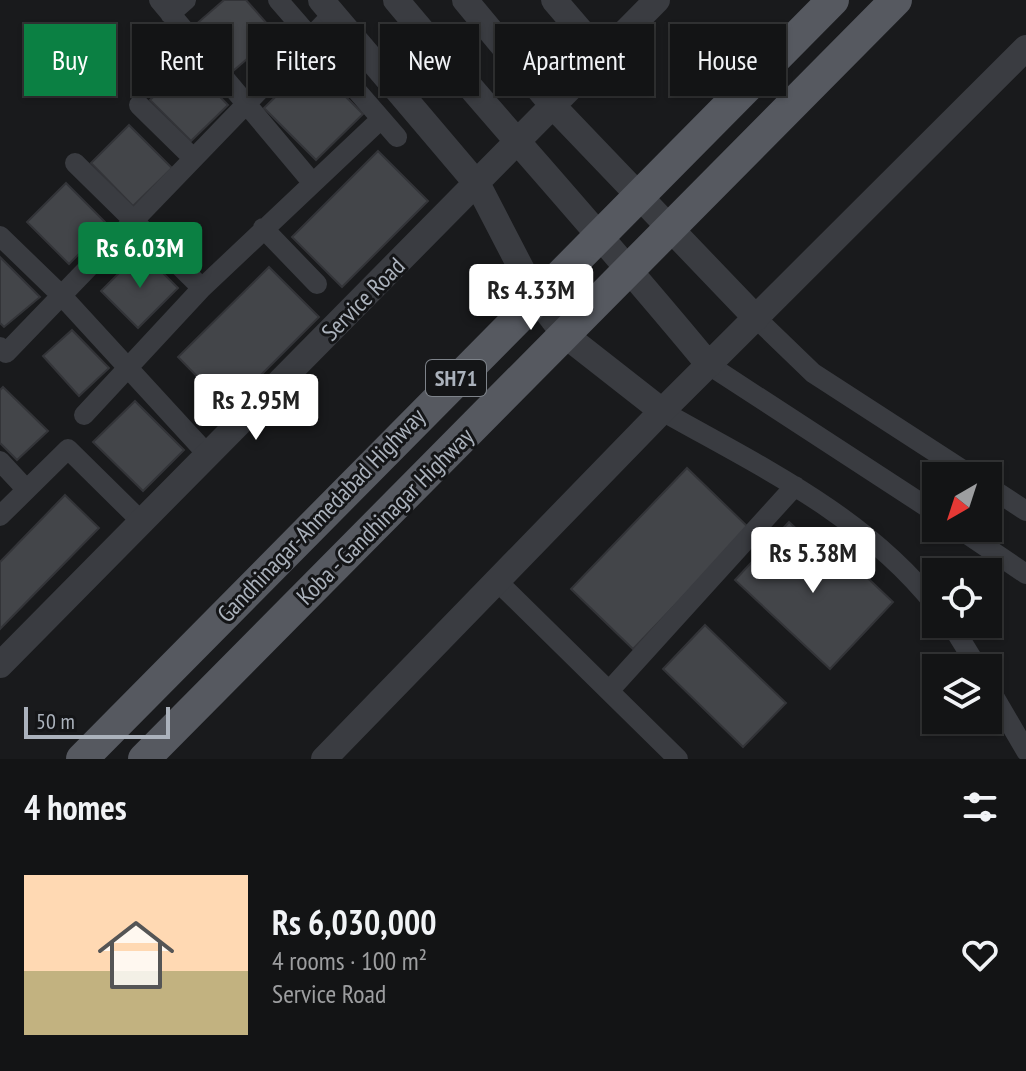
<!DOCTYPE html>
<meta charset="utf-8">
<style>
:root{--surface:#131415;--page:#202122;--text:#f1f3f6;--muted:#9d9ea0;--line:#323334;--accent:#0b8043}
body{margin:0;font-family:"PT Sans Narrow",sans-serif;background:var(--page);color:var(--text);height:100vh;display:flex;flex-direction:column;font-size:30px;white-space:nowrap}
*{box-sizing:border-box;margin:0}
p{font-size:26px;color:var(--muted)}
.icon{flex:none;width:44px;height:44px;fill:none;stroke:currentColor;stroke-width:2;stroke-linecap:round;stroke-linejoin:round}
.map{position:relative;height:759px;overflow:hidden}
.details{display:flex;flex-direction:column;background:var(--surface);flex:1}
.details>*{flex:none}
.top-card{position:absolute;left:24px;top:24px;width:978px;height:72px;display:flex;gap:16px}
.needle{width:52px;rotate:219deg}
.tools{position:absolute;left:922px;top:462px;display:grid;gap:16px}
.tools a{display:grid;place-items:center;width:80px;height:80px;border-radius:0px;background:var(--surface);box-shadow:0 2px 6px #0004,0 0 0 2px var(--line);font-size:40px}
.scale{position:absolute;left:24px;bottom:20px;width:146px;box-sizing:border-box;padding-left:8px;border:4px solid #abb2bc;border-top:0;font-size:22px;line-height:28px;white-space:nowrap;color:#abb2bc;-webkit-text-stroke:6px #141517;paint-order:stroke}
.price{position:absolute;translate:-50% -68px;padding:0 18px;border-radius:8px;background:#fff;color:#222;font-size:26px;line-height:52px;filter:drop-shadow(0 2px 4px #0008)}
.price::after{content:'';position:absolute;left:50%;top:48px;width:24px;height:18px;margin-left:-12px;background:inherit;clip-path:polygon(0 0,100% 0,50% 100%)}
.price.on{background:var(--accent);color:#fff}
ul{padding:0;list-style:none}
li{display:flex;align-items:center;gap:24px;height:200px;padding:0 24px}
li span{display:grid;place-items:center;flex:none;width:224px;height:160px;border-radius:0px;color:#555}
li>.icon{margin-inline-start:auto}
span .icon{width:96px;height:96px;fill:#fffc;stroke-width:1}
li b{font-size:34px}
h2{display:flex;justify-content:space-between;align-items:center;height:96px;padding:0 24px;font-size:34px}
.tag{padding:0 28px;border-radius:0px;background:var(--surface);box-shadow:0 2px 6px #0004,0 0 0 2px var(--line);font-size:28px;line-height:72px}
.tag.on{background:var(--accent);color:#fff}
.map>svg:first-child{display:block}
</style>
<div class="map">
<svg width="1026" height="759" viewBox="0 0 1026 759">
<rect width="100%" height="100%" fill="#191a1c"/>
<path fill="#434549" stroke="#333438" stroke-width="2" d="M 224,0 L 246,0 L 276,34 L 233,71 L 194,26 Z
M 311,62 L 363,114 L 316,160 L 264,108 Z
M 187,63 L 228,105 L 191,141 L 150,100 Z
M 129,125 L 172,168 L 133,206 L 91,163 Z
M 378,151 L 428,201 L 342,287 L 292,237 Z
M 66,183 L 108,225 L 69,264 L 27,222 Z
M 141,251 L 178,288 L 138,328 L 101,291 Z
M 0,257 L 40,297 L 4,327 L 0,323 Z
M 269,267 L 319,317 L 228,408 L 178,357 Z
M 72,330 L 109,368 L 79,396 L 43,356 Z
M 3,387 L 48,431 L 17,460 L 0,443 L 0,390 Z
M 135,401 L 184,450 L 143,491 L 93,442 Z
M 687,468 L 749,528 L 633,649 L 571,589 Z
M 65,495 L 99,528 L 0,629 L 0,562 Z
M 789,522 L 847,576 L 856,567 L 893,602 L 830,669 L 735,580 Z
M 705,625 L 786,703 L 743,747 L 663,669 Z"/>
<g fill="none" stroke-linecap="round" stroke-linejoin="round">
<path stroke="#3a3c41" stroke-width="20" d="M 159,0 L 311,181
M 278,0 L 397,137
M 170,14 L 186,0
M 139,105 L 193,158
M 75,163 L 202,288
M 263,228 L 317,284
M 0,236 L 62,296 L 208,455
M 756,318 L 813,373 L 972,476
M 0,347 L 6,353 L 333,14
M 709,365 L 936,513
M 662,411 C 761,467 864,515 936,606
M 84,415 L 202,288 L 381,119
M 0,461 L 26,489
M 988,486 L 1026,511
M 0,516 L 68,449 L 142,522
M 958,528 L 1026,574
M 497,581 L 678,759
M 951,624 L 978,668
M 988,686 L 1026,751
M 609,691 L 795,486"/>
<path stroke="#3a3c41" stroke-width="26" d="M 321,0 L 478,185 L 536,297 L 565,335 L 662,411
M 396,0 C 499,123 607,241 709,365
M 465,0 L 553,106 L 756,318
M 554,0 L 602,56
M 0,665 L 657,0
M 324,759 L 662,411 L 1026,48"/>
<path stroke="#565960" stroke-width="32" d="M 82,759 L 833,0
M 144,759 L 896,0"/>
</g>
<g text-anchor="middle" dominant-baseline="central" stroke-width="6" stroke-linejoin="round" paint-order="stroke">
<rect fill="#141517" stroke="#7e838a" stroke-width="2" x="426" y="360" width="60" height="36" rx="6"/>
<g font-size="22" font-weight="bold" fill="#abb2bc">
<text x="456" y="378">SH71</text>
</g>
<g font-size="24" fill="#abb2bc" stroke="#141517">
<text transform="translate(363 299) rotate(-45)">Service Road</text>
<text transform="translate(321 515) rotate(-46)">Gandhinagar-Ahmedabad Highway</text>
<text transform="translate(385 516) rotate(-45)">Koba - Gandhinagar Highway</text>
</g>
</g>
</svg>
<div class="tools">
<a><svg class="needle" viewBox="-14 -14 28 28"><path d="M0-13l5 13h-10z" fill="#e53935"/><path d="M0 13l5-13h-10z" fill="#9d9ea0"/></svg></a>
<a><svg class="icon" aria-label="locate" viewBox="0 0 24 24"><circle cx="12" cy="12" r="6"/><path d="M12 2v4M12 18v4M2 12h4M18 12h4"/></svg></a>
<a><svg class="icon" aria-label="layers" viewBox="0 0 24 24"><path d="M12 4l9 5-9 5-9-5zM3 14l9 5 9-5"/></svg></a>
</div>
<div class="scale">50 m</div>
<b class="price on" style="left:140px;top:290px">Rs 6.03M</b>
<b class="price" style="left:531px;top:332px">Rs 4.33M</b>
<b class="price" style="left:256px;top:442px">Rs 2.95M</b>
<b class="price" style="left:813px;top:595px">Rs 5.38M</b>
<div class="top-card">
<a class="tag on">Buy</a>
<a class="tag">Rent</a>
<a class="tag">Filters</a>
<a class="tag">New</a>
<a class="tag">Apartment</a>
<a class="tag">House</a>
</div>
</div>
<section class="details">
<h2>4 homes<svg class="icon" aria-label="filters" viewBox="0 0 24 24"><path d="M4 7h16M4 17h16"/><circle cx="9" cy="7" r="2"/><circle cx="15" cy="17" r="2"/></svg></h2>
<ul>
<li><span style="background:linear-gradient(#ffd9b3 60%,#c2b280 0)"><svg class="icon" aria-label="home" viewBox="0 0 24 24"><path d="M3 11l9-7 9 7M6 9v11h12V9"/></svg></span><div><b>Rs 6,030,000</b><p>4 rooms · 100 m²</p><p>Service Road</p></div><svg class="icon" aria-label="heart" viewBox="0 0 24 24"><path d="M12 20l-8-8c-3-5 5-10 8-4 3-6 11-1 8 4z"/></svg></li>
</ul>
</section>
